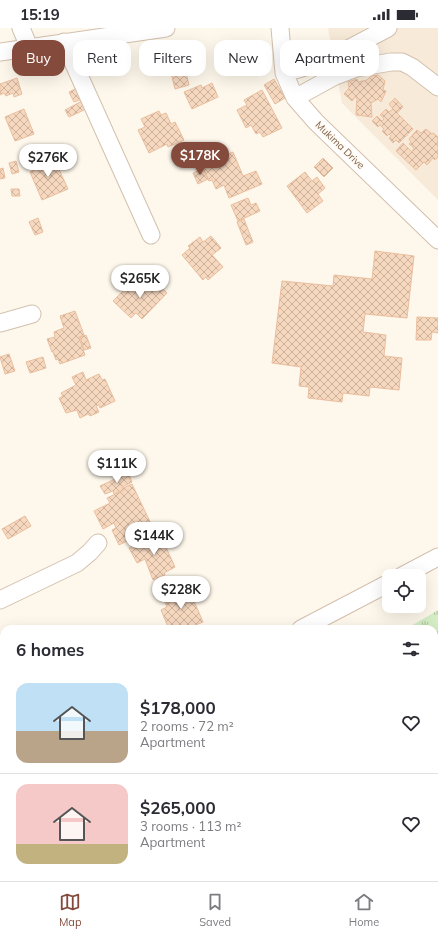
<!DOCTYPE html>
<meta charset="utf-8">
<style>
:root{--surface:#fff;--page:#f7f7f7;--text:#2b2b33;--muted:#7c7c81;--line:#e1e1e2;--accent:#844b3c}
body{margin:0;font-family:Mulish,sans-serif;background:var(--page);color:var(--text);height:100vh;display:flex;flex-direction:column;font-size:15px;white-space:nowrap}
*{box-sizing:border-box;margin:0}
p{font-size:13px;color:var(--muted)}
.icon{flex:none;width:22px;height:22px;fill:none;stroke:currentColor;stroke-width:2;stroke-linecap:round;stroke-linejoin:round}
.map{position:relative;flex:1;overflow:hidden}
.panel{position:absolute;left:0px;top:597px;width:438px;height:256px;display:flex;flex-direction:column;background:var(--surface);border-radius:12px 12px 0 0;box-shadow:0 4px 16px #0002}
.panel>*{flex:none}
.guide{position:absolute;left:12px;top:12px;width:414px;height:36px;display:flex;gap:8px}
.fabs{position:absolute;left:382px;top:541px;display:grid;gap:8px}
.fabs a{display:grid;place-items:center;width:44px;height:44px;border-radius:8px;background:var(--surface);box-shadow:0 4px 16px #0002;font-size:20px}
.price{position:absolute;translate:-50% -34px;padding:0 9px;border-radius:14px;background:#fff;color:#222;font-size:13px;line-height:26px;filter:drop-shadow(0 1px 2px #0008)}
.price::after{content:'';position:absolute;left:50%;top:24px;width:12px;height:9px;margin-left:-6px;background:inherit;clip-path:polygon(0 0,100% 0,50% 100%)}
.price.selected{background:var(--accent);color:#fff}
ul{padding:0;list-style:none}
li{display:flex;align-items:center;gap:12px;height:100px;padding:0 16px}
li+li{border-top:1px solid var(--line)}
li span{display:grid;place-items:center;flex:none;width:112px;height:80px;border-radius:12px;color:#555}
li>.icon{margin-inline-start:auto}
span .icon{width:48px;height:48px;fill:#fffc;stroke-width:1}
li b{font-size:17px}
h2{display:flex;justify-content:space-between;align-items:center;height:48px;padding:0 16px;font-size:17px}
.tag{padding:0 14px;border-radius:12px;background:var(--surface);box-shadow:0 4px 16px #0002;font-size:14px;line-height:36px}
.tag.selected{background:var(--accent);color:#fff}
.status{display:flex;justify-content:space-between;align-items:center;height:28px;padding:0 20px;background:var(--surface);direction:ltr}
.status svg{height:11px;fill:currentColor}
.tab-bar{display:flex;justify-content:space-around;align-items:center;height:56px;border-top:1px solid var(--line);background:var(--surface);font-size:11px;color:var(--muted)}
.tab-bar a{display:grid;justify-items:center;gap:2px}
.tab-bar .selected{color:var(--accent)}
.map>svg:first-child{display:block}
</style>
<div class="status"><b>15:19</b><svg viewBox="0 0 49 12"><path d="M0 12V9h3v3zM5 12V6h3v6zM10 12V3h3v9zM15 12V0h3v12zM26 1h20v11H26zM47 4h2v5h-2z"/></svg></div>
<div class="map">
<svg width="438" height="853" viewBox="0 0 438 853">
<defs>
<pattern id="grass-tufts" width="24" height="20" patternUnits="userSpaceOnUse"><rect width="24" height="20" fill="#d5eec6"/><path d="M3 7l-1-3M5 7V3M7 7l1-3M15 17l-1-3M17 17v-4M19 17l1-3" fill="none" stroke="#b2c4a3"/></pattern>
<pattern id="garden-furrows" width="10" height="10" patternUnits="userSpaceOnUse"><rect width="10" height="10" fill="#d5eec6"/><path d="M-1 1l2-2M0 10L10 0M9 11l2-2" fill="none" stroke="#b2c4a3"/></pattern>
<pattern id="building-cross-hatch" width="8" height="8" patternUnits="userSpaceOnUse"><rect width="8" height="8" fill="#f6d8bf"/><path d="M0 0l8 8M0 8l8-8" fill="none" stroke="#ccb29d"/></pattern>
</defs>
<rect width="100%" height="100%" fill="#fef7eb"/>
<path fill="#f7ead8" d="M 328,0 L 438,0 L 438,172 L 342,75 Z"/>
<path fill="url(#grass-tufts)" d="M 438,582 L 438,790 L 434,791 L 434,601 L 406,601 Z
M 262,849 L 376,849 L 375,853 L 263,853 Z"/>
<path fill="url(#garden-furrows)" d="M 0,717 L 4,727 L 4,849 L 255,849 L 257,853 L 0,853 Z"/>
<path fill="url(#building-cross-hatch)" stroke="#ebbe9e" d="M 194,14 L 201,40 L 186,44 L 189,57 L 175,61 L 171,45 L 165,46 L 162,34 L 164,34 L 161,22 Z
M 378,47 L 385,53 L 383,62 L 386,63 L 381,74 L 378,71 L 371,75 L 372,89 L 356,87 L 357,70 L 355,69 L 352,73 L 344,66 L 349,60 L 348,54 L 357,51 L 358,54 L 367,52 L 371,48 Z
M 17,50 L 22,66 L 14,69 L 13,65 L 6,68 L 4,65 L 0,67 L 0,56 Z
M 274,51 L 285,70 L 275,76 L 264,57 Z
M 212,55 L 218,69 L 192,81 L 184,64 L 201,57 L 202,60 Z
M 77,60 L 82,71 L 74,74 L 69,64 Z
M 262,62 L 282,100 L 263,109 L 260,104 L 256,106 L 251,97 L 246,100 L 237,82 L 247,77 L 244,72 Z
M 395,70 L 403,79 L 397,85 L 413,101 L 399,115 L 396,112 L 393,115 L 389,110 L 391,108 L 389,106 L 387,108 L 382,103 L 384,101 L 380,97 L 378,99 L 372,93 L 377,88 L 382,93 L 384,91 L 380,87 L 386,81 L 389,84 L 393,81 L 389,76 Z
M 82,73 L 86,81 L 69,89 L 65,82 Z
M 24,81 L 34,106 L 15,113 L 5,89 Z
M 159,83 L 161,87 L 166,85 L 171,96 L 175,94 L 184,112 L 168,119 L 167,116 L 149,125 L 138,102 L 145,99 L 141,91 Z
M 426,101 L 432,106 L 433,105 L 438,109 L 437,113 L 438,114 L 438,129 L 435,132 L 433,130 L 427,137 L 424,134 L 416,142 L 396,123 L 403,115 L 412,124 L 414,120 L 409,116 L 411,114 L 409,111 L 417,102 L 421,105 Z
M 233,124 L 243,148 L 256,143 L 262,156 L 229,170 L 224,157 L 216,161 L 212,152 L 209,153 L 203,139 L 210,136 L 209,134 Z
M 52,126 L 68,161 L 42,172 L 30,144 L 40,139 L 37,133 Z
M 323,130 L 333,140 L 324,149 L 314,139 Z
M 16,133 L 19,144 L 12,146 L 9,135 Z
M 3,140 L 5,150 L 0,151 L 0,141 Z
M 203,141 L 208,151 L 198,156 L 193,145 Z
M 305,144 L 312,153 L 317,149 L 325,160 L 318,166 L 323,173 L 307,185 L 287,158 Z
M 11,161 L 19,161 L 20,168 L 12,168 Z
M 248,170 L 251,177 L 256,175 L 260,183 L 238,193 L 231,177 Z
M 38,190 L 43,204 L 35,207 L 29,194 Z
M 244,191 L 253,214 L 246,217 L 237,194 Z
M 211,208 L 221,220 L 212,227 L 223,239 L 208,252 L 206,249 L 203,252 L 182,227 L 190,220 L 188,218 L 200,209 L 203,214 Z
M 375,223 L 414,228 L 407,290 L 365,286 L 363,304 L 386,307 L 384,328 L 402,330 L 399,362 L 370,359 L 369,368 L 343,365 L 342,374 L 308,370 L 309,359 L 299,358 L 301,339 L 272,335 L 282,253 L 333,258 L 334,247 L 372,251 Z
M 153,251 L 167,265 L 142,291 L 136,285 L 131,290 L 113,273 L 131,255 L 137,262 L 144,255 L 146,258 Z
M 75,283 L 84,307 L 79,309 L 85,327 L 60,336 L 58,331 L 56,332 L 53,324 L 52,324 L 47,311 L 55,309 L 54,304 L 64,300 L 60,288 Z
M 417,289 L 438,290 L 438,305 L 432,304 L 431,312 L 416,312 Z
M 86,307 L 91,320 L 84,322 L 80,309 Z
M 9,326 L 15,343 L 5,346 L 0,329 Z
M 43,329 L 46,340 L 30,345 L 26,334 Z
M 83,344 L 86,352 L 99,346 L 102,352 L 105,351 L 115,373 L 100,380 L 99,377 L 96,378 L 99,384 L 90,388 L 88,386 L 80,390 L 77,382 L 66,385 L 59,370 L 63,368 L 61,365 L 76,357 L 72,349 Z
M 128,445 L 132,454 L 122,459 L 123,462 L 114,466 L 113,463 L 105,466 L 100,458 Z
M 132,456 L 153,500 L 119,517 L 112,502 L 116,500 L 114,495 L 103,501 L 94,483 L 110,475 L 107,470 L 124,462 L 123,460 Z
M 25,488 L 31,498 L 8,511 L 2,501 Z
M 160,506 L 175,539 L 164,545 L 165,547 L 153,552 L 145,531 L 137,535 L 129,520 Z
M 187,557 L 203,594 L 186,601 L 169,601 L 161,582 L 167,579 L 162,568 Z"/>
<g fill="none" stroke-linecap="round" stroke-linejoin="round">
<defs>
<path id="minor" d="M 21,0 L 29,19
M 280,0 L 284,45 L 295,70 L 316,94 L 438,212
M 64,14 L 151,207
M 0,24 L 166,0
M 284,45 L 312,37 L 331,30 L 388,0
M 295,70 L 335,48 L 356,40 L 391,34 L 402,34 L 412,39 L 438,59
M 0,295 L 32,286
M 402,548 L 438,529
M 0,572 L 77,535 L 90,524 L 98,515
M 301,601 L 389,555
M 0,659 L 4,657
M 0,674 L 4,683
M 94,849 L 96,853"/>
</defs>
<use href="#minor" stroke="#d3c0ae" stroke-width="19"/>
<use href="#minor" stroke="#fff" stroke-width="17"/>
</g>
<g text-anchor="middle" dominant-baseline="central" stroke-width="3" stroke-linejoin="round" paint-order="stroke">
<g font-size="10" fill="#7d5e4a" stroke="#fffbf3">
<text transform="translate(340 117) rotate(44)">Mukima Drive</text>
</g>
</g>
</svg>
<div class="fabs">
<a><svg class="icon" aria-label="locate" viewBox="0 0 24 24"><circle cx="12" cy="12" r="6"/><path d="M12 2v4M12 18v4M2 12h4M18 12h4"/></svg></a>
</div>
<b class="price selected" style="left:200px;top:148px">$178K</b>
<b class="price" style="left:48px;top:150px">$276K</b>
<b class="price" style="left:140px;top:271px">$265K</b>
<b class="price" style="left:117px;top:456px">$111K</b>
<b class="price" style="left:154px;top:528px">$144K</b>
<b class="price" style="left:181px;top:582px">$228K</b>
<div class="guide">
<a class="tag selected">Buy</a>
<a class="tag">Rent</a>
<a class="tag">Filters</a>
<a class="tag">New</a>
<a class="tag">Apartment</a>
</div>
<section class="panel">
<h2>6 homes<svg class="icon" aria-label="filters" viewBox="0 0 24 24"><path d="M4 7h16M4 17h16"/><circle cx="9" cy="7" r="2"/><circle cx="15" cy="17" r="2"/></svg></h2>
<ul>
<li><span style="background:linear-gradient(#bfe0f5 60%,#b9a48a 0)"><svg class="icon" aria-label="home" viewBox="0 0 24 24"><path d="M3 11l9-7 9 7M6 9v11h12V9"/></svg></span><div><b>$178,000</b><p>2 rooms · 72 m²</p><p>Apartment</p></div><svg class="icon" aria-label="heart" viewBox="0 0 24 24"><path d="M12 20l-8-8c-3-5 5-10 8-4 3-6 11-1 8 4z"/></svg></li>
<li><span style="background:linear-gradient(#f6c9c9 75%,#c2b280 0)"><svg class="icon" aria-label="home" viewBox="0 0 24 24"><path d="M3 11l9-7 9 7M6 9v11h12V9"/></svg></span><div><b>$265,000</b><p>3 rooms · 113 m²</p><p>Apartment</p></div><svg class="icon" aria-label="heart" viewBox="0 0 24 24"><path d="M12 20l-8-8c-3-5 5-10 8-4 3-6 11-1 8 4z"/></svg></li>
</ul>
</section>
</div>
<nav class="tab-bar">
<a class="selected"><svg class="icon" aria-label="map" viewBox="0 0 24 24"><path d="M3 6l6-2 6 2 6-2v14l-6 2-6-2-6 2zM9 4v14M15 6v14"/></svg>Map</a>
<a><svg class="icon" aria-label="saved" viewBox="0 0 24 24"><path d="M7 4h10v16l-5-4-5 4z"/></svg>Saved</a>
<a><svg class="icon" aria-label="home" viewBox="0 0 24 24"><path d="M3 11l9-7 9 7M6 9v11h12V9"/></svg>Home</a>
</nav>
